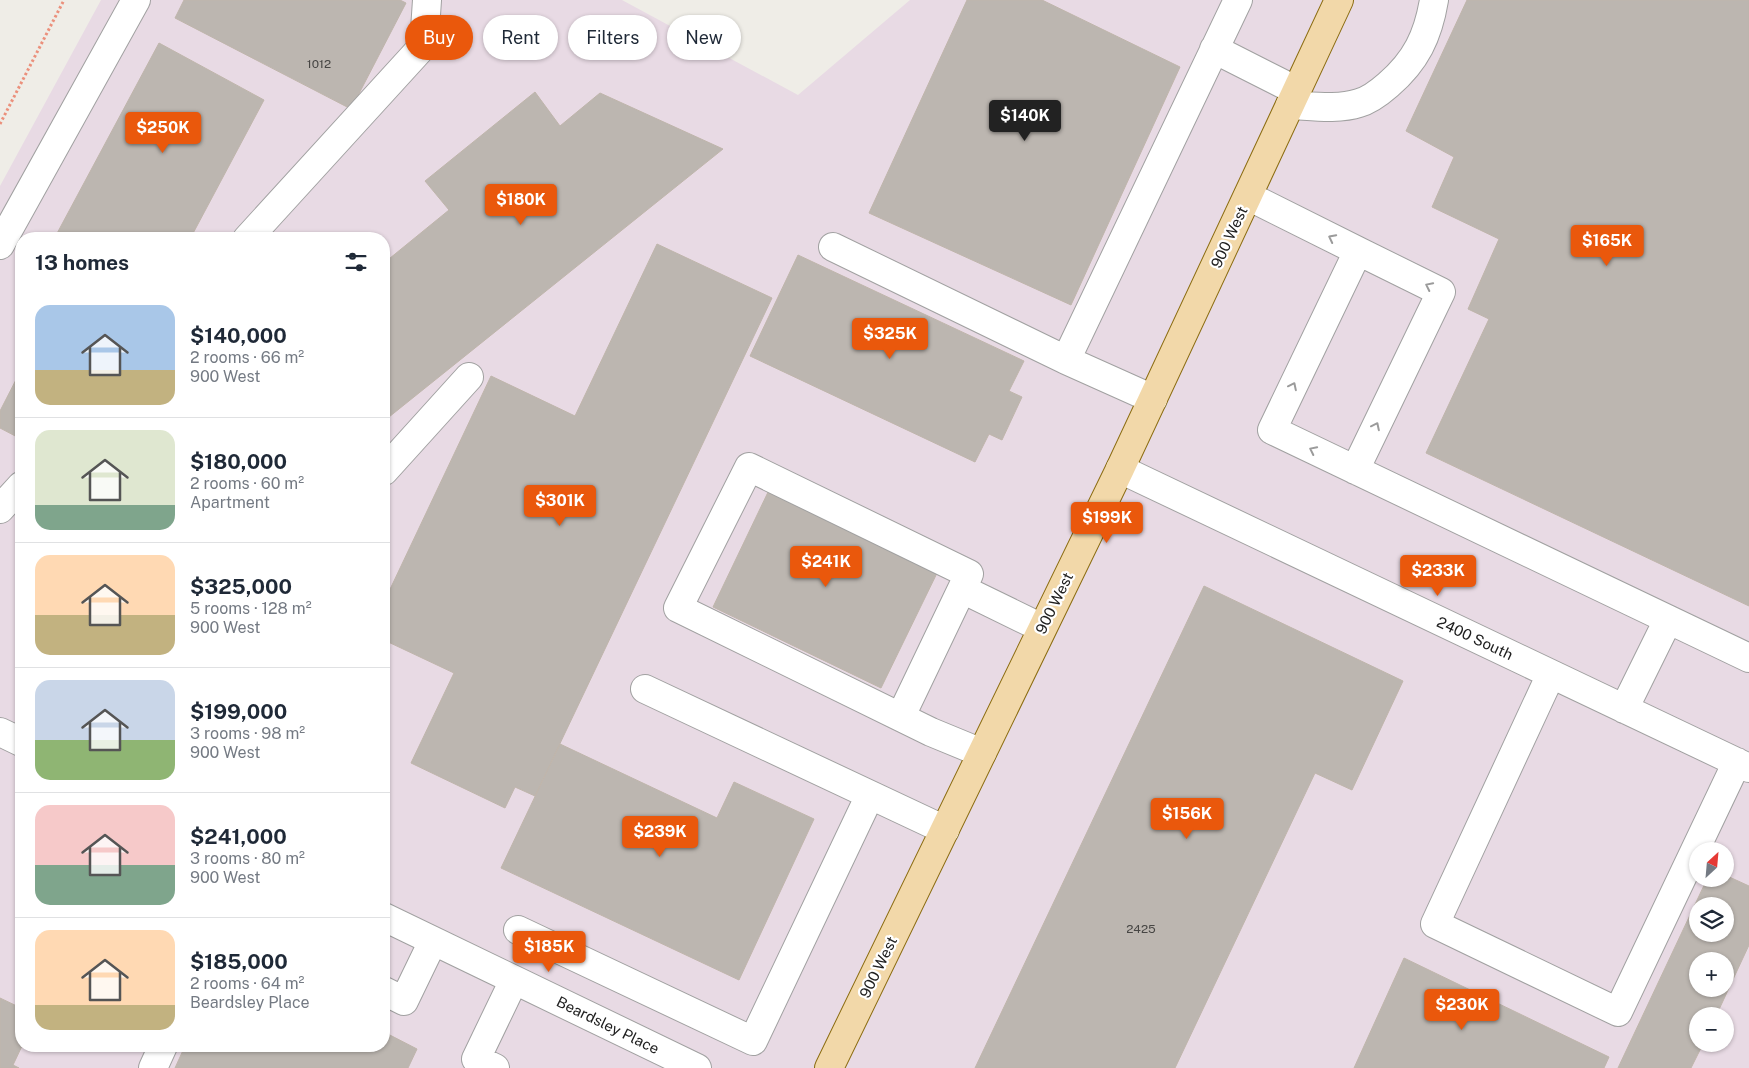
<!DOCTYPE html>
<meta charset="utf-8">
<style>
:root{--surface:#fff;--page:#f2f2f3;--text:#1f2937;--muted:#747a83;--line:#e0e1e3;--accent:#ea580c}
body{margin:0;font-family:"Public Sans",sans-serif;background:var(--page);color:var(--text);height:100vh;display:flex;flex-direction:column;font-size:19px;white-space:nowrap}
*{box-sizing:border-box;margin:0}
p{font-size:16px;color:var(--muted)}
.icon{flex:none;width:28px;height:28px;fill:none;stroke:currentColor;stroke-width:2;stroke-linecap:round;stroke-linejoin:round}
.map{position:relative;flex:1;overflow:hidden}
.panel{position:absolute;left:15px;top:232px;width:375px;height:820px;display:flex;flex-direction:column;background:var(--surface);border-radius:20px;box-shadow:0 1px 4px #0004}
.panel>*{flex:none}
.top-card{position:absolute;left:405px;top:15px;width:475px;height:45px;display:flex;gap:10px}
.needle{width:32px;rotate:26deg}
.controls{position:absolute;left:1689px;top:842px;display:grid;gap:10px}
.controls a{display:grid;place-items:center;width:45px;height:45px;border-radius:50%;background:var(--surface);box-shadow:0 1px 4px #0004;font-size:25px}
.price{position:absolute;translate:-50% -42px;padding:0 11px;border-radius:5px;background:var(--accent);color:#fff;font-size:16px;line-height:32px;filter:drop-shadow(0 1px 2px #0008)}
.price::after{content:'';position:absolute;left:50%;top:30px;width:15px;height:11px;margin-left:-8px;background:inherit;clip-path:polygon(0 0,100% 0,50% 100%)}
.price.active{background:#222;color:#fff}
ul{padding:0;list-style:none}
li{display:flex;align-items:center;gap:15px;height:125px;padding:0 20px}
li+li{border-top:1px solid var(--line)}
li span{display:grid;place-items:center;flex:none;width:140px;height:100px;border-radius:15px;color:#555}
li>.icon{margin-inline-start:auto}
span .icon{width:60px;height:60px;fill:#fffc;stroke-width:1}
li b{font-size:21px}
h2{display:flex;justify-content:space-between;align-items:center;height:60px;padding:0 20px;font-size:21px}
.chip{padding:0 18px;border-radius:22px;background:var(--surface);box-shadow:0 1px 4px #0004;font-size:18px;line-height:45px}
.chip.active{background:var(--accent);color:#fff}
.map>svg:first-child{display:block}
</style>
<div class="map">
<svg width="1749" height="1068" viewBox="0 0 1749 1068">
<rect width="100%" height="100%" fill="#efede7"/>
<path fill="#e8dae4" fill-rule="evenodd" d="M 101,0 L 622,0 L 798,95 L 910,0 L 1749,0 L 1749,1068 L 0,1068 L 0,186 ZM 21,239 L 384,239 L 384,1046 L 21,1046 ZM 1698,851 L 1725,851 L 1725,879 L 1698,879 ZM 1698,906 L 1725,906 L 1725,934 L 1698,934 ZM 1698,961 L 1725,961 L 1725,989 L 1698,989 ZM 1698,1016 L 1725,1016 L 1725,1044 L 1698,1044 Z"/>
<path fill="#bcb6b0" stroke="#bfb5ab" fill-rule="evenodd" d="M 184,0 L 400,0 L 406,3 L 351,109 L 175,18 Z
M 967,0 L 1042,0 L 1180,67 L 1071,305 L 869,213 Z
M 1467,0 L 1749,0 L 1749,606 L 1426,453 L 1489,319 L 1468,309 L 1499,239 L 1432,207 L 1454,157 L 1406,131 Z
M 159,43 L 264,100 L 190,239 L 54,239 Z
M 535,92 L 560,126 L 600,93 L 723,149 L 384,421 L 384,263 L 449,210 L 425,181 Z
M 657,244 L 772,298 L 535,796 L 515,787 L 505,808 L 411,763 L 454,673 L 384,640 L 384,602 L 491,376 L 575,416 Z
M 798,255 L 1024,361 L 1009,391 L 1022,397 L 1002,440 L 989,434 L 975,462 L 750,356 Z
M 21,370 L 21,439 L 0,428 L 0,411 Z
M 770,488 L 939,569 L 881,688 L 713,607 Z
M 1204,586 L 1403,681 L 1352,790 L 1315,773 L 1175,1068 L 975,1068 Z
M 560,744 L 717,818 L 734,782 L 814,819 L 739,980 L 501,868 Z
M 1725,875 L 1749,886 L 1749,945 L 1716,1016 L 1698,1016 L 1698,1044 L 1703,1044 L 1691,1068 L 1618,1068 L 1707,879 L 1725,879 ZM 1698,906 L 1725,906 L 1725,934 L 1698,934 ZM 1698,961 L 1725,961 L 1725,989 L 1698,989 Z
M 1404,958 L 1609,1057 L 1604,1068 L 1354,1068 Z
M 0,998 L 21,1008 L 22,1046 L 13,1065 L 19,1068 L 0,1068 Z
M 384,1032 L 417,1049 L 408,1068 L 175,1068 L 185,1046 L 384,1046 Z"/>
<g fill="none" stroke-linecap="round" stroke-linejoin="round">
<defs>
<path id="minor" d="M 1214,49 L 1297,91
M 1290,105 C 1312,106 1338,110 1359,103 C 1370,100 1380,92 1388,85 C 1416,61 1428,36 1434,0
M 1248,196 L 1358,251 L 1272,430 L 1749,658
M 247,239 L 424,45 L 427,0
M 0,245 L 136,0
M 833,247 L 1066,360 L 1238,0
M 1066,360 L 1153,399
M 1120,469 L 1749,768
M 1355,470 L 1441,292 L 1358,251
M 384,471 L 469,377
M 0,509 L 21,486
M 962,589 L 1042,628
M 1551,674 L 1435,924 L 1618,1012 L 1737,762
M 645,689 L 945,830
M 1624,709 L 1668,620
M 901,716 L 969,574 L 749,467 L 678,608 L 931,732 L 982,753
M 0,732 L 21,742
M 384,917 L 697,1068
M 518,930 L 753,1041 L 870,795
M 384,991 L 404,1001 L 433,941
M 153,1068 L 163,1046
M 495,1068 L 476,1059 L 514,980"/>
<path id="major" d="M 829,1068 L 1120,469 L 1339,0"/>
</defs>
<use href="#minor" stroke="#a1a1a1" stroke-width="30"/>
<use href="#major" stroke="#8b6c10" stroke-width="30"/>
<path stroke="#eb907c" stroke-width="3" stroke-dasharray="2.5 2.5" stroke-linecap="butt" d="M 0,124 L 64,0"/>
<use href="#minor" stroke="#fff" stroke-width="28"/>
<use href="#major" stroke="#f2d8a9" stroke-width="28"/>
</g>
<defs><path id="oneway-chevron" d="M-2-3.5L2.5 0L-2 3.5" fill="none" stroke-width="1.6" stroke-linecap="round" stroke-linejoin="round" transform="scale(1.25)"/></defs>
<g stroke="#9b9b9b">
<use href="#oneway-chevron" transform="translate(1332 238) rotate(-153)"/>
<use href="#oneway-chevron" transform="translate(1429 286) rotate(-154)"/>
<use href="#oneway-chevron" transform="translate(1293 386) rotate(-64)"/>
<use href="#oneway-chevron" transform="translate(1376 426) rotate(-64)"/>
<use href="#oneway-chevron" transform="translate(1313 450) rotate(-154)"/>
</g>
<g text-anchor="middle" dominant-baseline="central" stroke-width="4.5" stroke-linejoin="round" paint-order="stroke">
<g font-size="12" fill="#474644">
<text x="319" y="64">1012</text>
<text x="1141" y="929">2425</text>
</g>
<g font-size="15" fill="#202020" stroke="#fff">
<text transform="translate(1229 237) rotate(-65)">900 West</text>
<text transform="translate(1054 603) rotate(-64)">900 West</text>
<text transform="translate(1475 638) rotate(25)">2400 South</text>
<text transform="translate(878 967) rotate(-64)">900 West</text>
<text transform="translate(608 1025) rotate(26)">Beardsley Place</text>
</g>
</g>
</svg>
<div class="controls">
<a><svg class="needle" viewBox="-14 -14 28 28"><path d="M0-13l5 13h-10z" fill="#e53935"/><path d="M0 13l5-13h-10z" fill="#747a83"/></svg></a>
<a><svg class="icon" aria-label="layers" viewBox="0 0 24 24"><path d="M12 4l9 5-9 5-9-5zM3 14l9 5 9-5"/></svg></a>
<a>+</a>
<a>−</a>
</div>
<b class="price active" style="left:1025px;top:142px">$140K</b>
<b class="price" style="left:163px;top:154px">$250K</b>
<b class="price" style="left:521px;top:226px">$180K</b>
<b class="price" style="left:1607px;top:267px">$165K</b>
<b class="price" style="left:890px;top:360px">$325K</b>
<b class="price" style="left:560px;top:527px">$301K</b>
<b class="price" style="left:1107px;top:544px">$199K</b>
<b class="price" style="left:826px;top:588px">$241K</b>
<b class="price" style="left:1438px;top:597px">$233K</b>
<b class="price" style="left:1187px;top:840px">$156K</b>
<b class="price" style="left:660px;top:858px">$239K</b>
<b class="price" style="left:549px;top:973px">$185K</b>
<b class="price" style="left:1462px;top:1031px">$230K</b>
<div class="top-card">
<a class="chip active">Buy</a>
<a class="chip">Rent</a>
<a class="chip">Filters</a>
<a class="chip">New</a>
</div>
<section class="panel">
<h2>13 homes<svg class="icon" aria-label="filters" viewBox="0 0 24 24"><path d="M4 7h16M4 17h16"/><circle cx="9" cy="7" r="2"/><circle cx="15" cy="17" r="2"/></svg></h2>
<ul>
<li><span style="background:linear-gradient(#a9c7e8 65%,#c2b280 0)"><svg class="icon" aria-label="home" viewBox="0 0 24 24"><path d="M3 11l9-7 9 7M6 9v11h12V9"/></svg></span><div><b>$140,000</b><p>2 rooms · 66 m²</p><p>900 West</p></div></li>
<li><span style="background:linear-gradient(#dfe7d0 75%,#7fa58c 0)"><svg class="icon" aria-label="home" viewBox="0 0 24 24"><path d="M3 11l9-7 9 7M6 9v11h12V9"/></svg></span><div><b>$180,000</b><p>2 rooms · 60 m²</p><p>Apartment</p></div></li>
<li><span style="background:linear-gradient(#ffd9b3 60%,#c2b280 0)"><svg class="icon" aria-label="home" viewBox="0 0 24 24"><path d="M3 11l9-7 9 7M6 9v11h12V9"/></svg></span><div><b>$325,000</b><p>5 rooms · 128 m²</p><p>900 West</p></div></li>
<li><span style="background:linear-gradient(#c9d6e8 60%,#8fb573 0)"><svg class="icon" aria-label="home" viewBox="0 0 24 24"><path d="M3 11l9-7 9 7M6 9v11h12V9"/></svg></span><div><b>$199,000</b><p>3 rooms · 98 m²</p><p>900 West</p></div></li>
<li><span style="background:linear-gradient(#f6c9c9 60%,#7fa58c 0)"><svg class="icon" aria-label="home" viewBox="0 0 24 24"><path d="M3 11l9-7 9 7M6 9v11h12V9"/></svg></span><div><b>$241,000</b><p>3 rooms · 80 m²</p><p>900 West</p></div></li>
<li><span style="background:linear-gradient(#ffd9b3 75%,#c2b280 0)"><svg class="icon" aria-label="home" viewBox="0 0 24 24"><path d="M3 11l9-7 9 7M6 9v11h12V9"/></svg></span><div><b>$185,000</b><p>2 rooms · 64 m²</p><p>Beardsley Place</p></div></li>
</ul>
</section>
</div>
